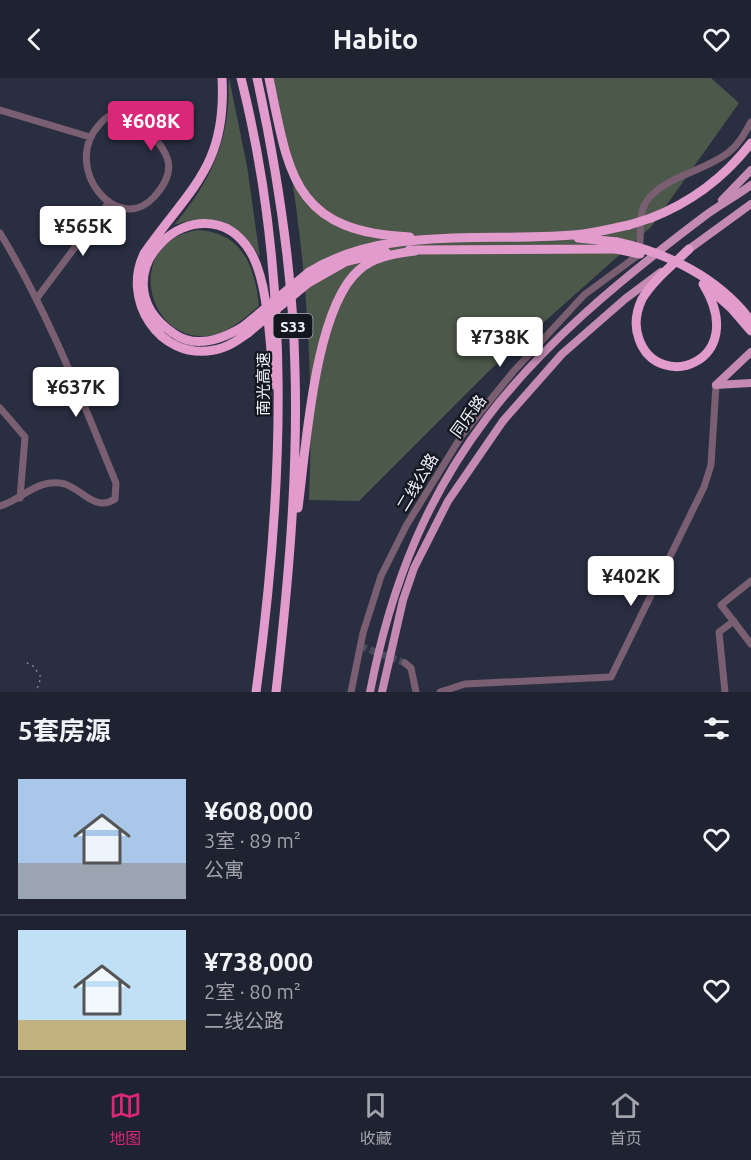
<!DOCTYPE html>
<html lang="zh">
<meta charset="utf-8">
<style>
:root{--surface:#1f2231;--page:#272a39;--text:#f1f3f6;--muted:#a1a4ab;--line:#3c3f4d;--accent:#db2777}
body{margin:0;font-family:Ubuntu,"Noto Sans SC",sans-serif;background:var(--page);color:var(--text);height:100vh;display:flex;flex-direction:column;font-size:22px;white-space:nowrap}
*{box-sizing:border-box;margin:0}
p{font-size:20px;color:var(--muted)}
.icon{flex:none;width:33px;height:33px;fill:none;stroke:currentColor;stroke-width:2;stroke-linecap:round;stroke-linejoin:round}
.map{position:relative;height:614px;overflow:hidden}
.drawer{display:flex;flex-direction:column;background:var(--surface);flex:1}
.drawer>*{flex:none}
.price{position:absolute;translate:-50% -51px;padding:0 14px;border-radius:6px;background:#fff;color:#222;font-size:20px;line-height:39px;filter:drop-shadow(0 2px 3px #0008)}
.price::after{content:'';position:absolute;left:50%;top:36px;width:18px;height:14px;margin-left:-9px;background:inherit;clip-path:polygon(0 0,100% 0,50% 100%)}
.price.selected{background:var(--accent);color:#fff}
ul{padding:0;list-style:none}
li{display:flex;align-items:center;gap:18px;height:150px;padding:0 18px}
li+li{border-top:2px solid var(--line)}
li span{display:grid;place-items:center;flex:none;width:168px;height:120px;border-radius:0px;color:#555}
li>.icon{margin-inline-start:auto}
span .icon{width:72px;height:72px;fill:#fffc;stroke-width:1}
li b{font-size:26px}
h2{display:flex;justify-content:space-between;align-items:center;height:72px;padding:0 18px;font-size:26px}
header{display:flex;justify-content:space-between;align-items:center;height:78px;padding:0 18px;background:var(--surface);font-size:27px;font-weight:700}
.tabs{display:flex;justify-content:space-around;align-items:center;height:84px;border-top:2px solid var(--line);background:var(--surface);font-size:16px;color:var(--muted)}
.tabs a{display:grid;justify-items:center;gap:3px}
.tabs .selected{color:var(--accent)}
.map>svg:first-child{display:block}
</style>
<header><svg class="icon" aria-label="back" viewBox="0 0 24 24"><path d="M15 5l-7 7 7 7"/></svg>Habito<svg class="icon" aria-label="heart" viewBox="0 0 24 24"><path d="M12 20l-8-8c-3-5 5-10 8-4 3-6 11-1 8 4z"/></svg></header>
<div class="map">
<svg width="751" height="614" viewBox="0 0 751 614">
<rect width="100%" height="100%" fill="#292e41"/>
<path fill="#4c584a" d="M 229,0 L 247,88 L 260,180 C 242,145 210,134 174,147 C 204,112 224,75 228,28 C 229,19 228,8 229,0 Z
M 273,0 L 711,0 L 739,25 L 651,149 L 491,291 L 359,423 L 309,422 C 315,280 304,139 273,0 Z
M 197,152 C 243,154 255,189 259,228 C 246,239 233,251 217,256 C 150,275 118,166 197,152 Z"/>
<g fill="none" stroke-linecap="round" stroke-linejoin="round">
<path stroke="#474c5d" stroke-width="7" stroke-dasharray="7 3.5" stroke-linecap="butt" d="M 360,568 L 405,585"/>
<path stroke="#9599a7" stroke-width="1.5" stroke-dasharray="1.5 4.5" stroke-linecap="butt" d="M 27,585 L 33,588 L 41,599 L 36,614"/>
<path stroke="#7a5e71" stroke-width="7" d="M 0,32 L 90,59
M 122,34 C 135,37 142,45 150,55 C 171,77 177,94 154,119 C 117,159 61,89 99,47 C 106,39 111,35 122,34 Z
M 0,155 C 48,234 81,320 116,405 L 115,421 C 95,434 83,412 65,406 C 38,399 23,421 0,428
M 37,220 L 109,124
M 0,330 L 25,359 L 20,420
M 751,503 L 721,527 L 751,566
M 405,585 L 411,590 L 416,614
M 351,614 L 363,555 L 381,498 L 406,448 L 462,357 L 513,294 L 584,217 L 637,178 C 644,161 636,140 646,124 C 662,99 706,93 729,74 C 739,66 745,55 751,44
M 440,614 L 465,606 L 611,599 L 704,409 L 711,387 L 716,307
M 725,614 L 719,554 L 734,543"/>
<path stroke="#c48ab2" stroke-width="8" d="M 722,122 L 751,92
M 685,174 L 751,126
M 716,307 L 751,274
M 716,307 L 751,305
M 370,614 C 415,383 524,274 706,137 C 720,127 736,118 751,107
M 382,614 L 403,522 L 414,490 L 448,423 L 503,343 L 562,276 L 625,221 L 661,194"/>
<path stroke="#e19bcc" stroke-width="9" d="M 222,0 C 227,88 190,110 145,174 C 120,220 159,283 214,272 C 227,270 238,262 248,255
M 241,0 C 292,202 284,410 256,614
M 257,0 C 278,96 293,194 295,292 C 298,400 288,507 276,614
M 269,0 C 289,97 293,154 410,159
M 651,140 C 692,124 724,100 751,65
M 578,160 L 617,164
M 689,171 C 674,186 653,202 642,221 C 636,234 634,248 639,261 C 658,316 751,284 703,206
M 409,172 L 616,171
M 309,194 C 388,145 494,166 583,156 C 599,154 614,150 629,147
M 308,205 L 345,184 L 386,174
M 712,213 L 732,231 L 751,253
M 244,248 C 223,261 196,272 173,255 C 90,197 202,97 250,173 C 269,204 270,270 274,307
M 298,430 C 306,371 314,231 359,192 C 375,178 395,176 415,173"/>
<path stroke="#e19bcc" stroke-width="9" d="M 629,147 L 651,140
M 617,164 C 668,175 719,200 751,243
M 616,171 L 640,176
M 244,248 L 309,194
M 248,255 L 308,205"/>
</g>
<g text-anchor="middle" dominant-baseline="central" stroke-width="4.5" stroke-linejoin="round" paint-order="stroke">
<rect fill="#14171f" stroke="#aeb1ba" stroke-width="1.5" x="273.5" y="236" width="39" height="24" rx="4.5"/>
<g font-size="15" font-weight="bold" fill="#f0f3fd">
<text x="293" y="248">S33</text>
</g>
<g font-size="16" fill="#f0f3fd" stroke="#14171f">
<text transform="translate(263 306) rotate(-90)">南光高速</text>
<text transform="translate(468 338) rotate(-54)">同乐路</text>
<text transform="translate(417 404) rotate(-59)">二线公路</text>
</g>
</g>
</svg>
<b class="price selected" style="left:151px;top:74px">¥608K</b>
<b class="price" style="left:83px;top:179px">¥565K</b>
<b class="price" style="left:500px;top:290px">¥738K</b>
<b class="price" style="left:76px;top:340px">¥637K</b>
<b class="price" style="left:631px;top:529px">¥402K</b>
</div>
<section class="drawer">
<h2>5套房源<svg class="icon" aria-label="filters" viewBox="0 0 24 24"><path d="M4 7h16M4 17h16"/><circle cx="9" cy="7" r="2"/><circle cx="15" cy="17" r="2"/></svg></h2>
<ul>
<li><span style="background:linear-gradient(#a9c7e8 70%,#9aa5b1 0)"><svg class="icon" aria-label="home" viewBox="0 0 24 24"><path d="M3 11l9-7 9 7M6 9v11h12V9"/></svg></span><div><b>¥608,000</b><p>3室 · 89 m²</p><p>公寓</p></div><svg class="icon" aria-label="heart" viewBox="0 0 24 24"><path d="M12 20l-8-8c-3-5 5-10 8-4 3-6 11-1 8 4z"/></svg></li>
<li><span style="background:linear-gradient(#bfe0f5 75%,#c2b280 0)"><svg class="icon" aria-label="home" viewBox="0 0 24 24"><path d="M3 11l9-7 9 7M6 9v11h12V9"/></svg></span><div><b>¥738,000</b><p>2室 · 80 m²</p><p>二线公路</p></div><svg class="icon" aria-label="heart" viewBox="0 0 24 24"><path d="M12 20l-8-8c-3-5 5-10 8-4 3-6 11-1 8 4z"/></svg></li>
</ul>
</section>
<nav class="tabs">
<a class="selected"><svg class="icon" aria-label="map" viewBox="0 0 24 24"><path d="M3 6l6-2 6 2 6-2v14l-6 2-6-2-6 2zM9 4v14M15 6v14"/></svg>地图</a>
<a><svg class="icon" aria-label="saved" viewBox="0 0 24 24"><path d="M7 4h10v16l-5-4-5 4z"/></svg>收藏</a>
<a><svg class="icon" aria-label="home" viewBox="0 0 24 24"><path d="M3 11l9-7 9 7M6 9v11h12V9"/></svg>首页</a>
</nav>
